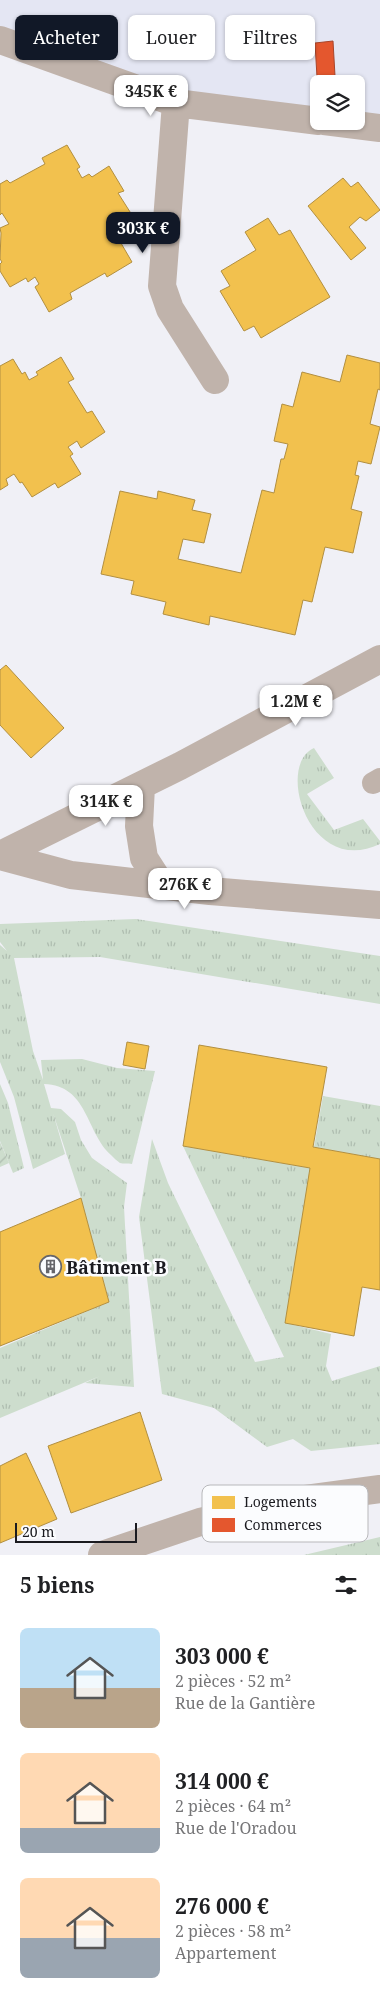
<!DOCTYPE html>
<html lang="fr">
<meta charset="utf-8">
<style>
:root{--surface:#fff;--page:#f2f2f2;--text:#202124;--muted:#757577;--accent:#111827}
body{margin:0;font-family:"Noto Serif",serif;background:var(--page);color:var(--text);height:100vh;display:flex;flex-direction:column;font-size:19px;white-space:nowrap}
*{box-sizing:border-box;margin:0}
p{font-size:16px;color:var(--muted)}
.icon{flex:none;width:28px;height:28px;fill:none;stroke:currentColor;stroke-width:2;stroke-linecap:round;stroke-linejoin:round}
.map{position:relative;height:1555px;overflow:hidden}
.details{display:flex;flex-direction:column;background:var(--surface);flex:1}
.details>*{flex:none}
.banner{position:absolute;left:15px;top:15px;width:350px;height:45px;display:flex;gap:10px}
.buttons{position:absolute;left:310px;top:75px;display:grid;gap:10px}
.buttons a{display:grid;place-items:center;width:55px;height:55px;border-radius:8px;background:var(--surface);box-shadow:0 1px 4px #0004;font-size:25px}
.scale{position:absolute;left:15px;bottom:12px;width:122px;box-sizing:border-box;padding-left:5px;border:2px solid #1b1b20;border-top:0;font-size:14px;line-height:18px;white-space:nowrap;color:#1b1b20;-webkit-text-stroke:4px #fbfcfe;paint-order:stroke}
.price{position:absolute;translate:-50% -42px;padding:0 11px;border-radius:10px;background:#fff;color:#222;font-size:16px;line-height:32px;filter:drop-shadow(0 1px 2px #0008)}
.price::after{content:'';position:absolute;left:50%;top:30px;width:15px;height:11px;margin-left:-8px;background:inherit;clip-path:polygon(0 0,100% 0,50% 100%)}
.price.on{background:var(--accent);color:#fff}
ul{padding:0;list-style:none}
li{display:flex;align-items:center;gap:15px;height:125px;padding:0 20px}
li span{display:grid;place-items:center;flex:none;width:140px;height:100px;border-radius:8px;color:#555}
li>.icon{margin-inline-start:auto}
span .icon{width:60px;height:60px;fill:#fffc;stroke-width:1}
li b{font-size:21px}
h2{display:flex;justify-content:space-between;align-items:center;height:60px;padding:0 20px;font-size:21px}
.chip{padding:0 18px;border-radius:8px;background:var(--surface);box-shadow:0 1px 4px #0004;font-size:18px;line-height:45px}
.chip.on{background:var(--accent);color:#fff}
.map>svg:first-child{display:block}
</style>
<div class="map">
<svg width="380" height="1555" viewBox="0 0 380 1555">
<defs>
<pattern id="grass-tufts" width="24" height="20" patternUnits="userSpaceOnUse" patternTransform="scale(1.25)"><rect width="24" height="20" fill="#cdddcd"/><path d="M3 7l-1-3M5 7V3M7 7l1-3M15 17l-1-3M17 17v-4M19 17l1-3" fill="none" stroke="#afbdb0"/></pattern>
<pattern id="garden-furrows" width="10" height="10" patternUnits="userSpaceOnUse" patternTransform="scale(1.25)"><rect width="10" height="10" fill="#cdddcd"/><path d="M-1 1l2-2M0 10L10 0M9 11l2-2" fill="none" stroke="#afbdb0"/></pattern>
</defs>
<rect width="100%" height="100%" fill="#f0f0f6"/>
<path fill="#e4e6f3" d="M 0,0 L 380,0 L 380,128 L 356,121 L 356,84 L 319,84 L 319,121 L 176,103 L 0,40 Z"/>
<path fill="url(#grass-tufts)" d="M 314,748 L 334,778 L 307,794 L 334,830 L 363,819 L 380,841 L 380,844 C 309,878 275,765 314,748 Z
M 136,919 L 380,956 L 380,1004 L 100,957 L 14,958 L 33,1051 L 43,1080 L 41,1060 L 82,1059 L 117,1068 L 155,1071 L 132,1164 C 128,1163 123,1164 120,1163 C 117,1161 114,1158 111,1155 C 86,1133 88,1085 44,1084 L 51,1108 L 61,1109 L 75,1122 L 81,1140 L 92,1158 L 127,1183 L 124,1207 L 134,1387 L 85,1383 L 100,1376 L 0,1418 L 0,1348 L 109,1302 L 81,1198 L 53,1113 L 65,1154 L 33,1169 L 14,1097 L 0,1062 L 0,945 L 7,951 L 0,942 L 0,924 Z
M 0,1084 L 8,1103 L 24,1168 L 13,1173 L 0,1141 Z
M 323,1096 L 380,1106 L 380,1159 L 314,1147 Z
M 152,1139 L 168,1183 L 255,1362 L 284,1357 L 183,1146 L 310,1168 L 290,1324 L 331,1334 L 326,1366 L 332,1381 L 380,1366 L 380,1444 L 311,1451 L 293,1439 L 267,1447 L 214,1408 L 162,1394 L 139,1217 Z
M 380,1537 L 380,1555 L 304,1555 Z"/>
<path fill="url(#garden-furrows)" d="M 0,1142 L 9,1163 L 0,1167 Z"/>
<path fill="#f2c14e" stroke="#b28f40" d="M 67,145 L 80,167 L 77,169 L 82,178 L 89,174 L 92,177 L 109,166 L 124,191 L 118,193 L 132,215 L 117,225 L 118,227 L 109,232 L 114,240 L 118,238 L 132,262 L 107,277 L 105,273 L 70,293 L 72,299 L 49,312 L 35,287 L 39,284 L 35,277 L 28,282 L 26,278 L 10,287 L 0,271 L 0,264 L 2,262 L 0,259 L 1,233 L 0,228 L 9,224 L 2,213 L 0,215 L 0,184 L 7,180 L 10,183 L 45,164 L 42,158 Z
M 343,178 L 351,187 L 358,182 L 380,210 L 366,221 L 360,217 L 349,227 L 366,248 L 351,260 L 308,206 Z
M 268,218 L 279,235 L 290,230 L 330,297 L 261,338 L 254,326 L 244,331 L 220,291 L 230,286 L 221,271 L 256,250 L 245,232 Z
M 347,355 L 380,363 L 380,390 L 378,389 L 370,424 L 380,427 L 371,464 L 358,461 L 355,475 L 359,476 L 351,509 L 362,512 L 353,553 L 325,547 L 312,602 L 303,600 L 295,635 L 210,616 L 209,625 L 163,614 L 166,602 L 131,594 L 134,581 L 101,574 L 120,491 L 157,499 L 158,491 L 195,500 L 192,510 L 211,514 L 204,543 L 183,539 L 178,559 L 241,573 L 262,490 L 274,493 L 281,459 L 284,459 L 288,444 L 274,441 L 282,404 L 293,407 L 302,372 L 340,382 Z
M 61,357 L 74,379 L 68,382 L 87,413 L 92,411 L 105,432 L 81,448 L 77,441 L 68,447 L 73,454 L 70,456 L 81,474 L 58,488 L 55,483 L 32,497 L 22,482 L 20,483 L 14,474 L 6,479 L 8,485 L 0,490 L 0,366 L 13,359 L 22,374 L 25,372 L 29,380 L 38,375 L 36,372 Z
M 6,665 L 64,728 L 31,758 L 0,725 L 0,670 Z
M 127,1042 L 149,1046 L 145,1069 L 123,1065 Z
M 199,1045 L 327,1067 L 313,1147 L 380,1159 L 380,1290 L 362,1287 L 354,1336 L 285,1323 L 310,1168 L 183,1146 Z
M 81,1198 L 109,1302 L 0,1346 L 0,1232 Z
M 140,1412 L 162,1480 L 71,1513 L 48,1446 Z
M 26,1453 L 57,1519 L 0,1543 L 0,1466 Z"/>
<path fill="#e4572e" stroke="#a8452a" d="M 333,41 L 335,76 L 317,77 L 315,43 Z"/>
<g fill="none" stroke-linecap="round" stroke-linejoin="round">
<path stroke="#c0b3ab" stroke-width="22" d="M 373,783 L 380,779"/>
<path stroke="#c0b3ab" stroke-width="28" d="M 0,40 L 176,103 L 319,121
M 176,103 L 162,286 L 170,309 L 215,380
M 324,121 L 380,128
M 141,786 L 139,826 L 144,858 L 162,886
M 0,855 L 180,766 L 380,659
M 0,856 L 71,875 L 210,891 L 380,905
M 102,1555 L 200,1522 L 298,1500 L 380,1489"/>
</g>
<defs>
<symbol id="building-ring" viewBox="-11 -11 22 22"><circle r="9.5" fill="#fbfcfe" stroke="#66666b" stroke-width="1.5"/><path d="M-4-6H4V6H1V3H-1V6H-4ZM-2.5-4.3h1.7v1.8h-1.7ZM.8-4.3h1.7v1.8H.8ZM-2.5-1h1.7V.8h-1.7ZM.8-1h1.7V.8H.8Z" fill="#66666b"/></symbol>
</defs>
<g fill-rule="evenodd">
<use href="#building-ring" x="38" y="1254" width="25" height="25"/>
</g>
<g text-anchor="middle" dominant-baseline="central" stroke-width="5" stroke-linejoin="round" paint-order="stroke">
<g font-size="18" font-weight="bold" fill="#1b1b20" stroke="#fbfcfe" text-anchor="start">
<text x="66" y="1267">Bâtiment B</text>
</g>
</g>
<rect x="202" y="1485" width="166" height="57" rx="8" fill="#fbfcfe" stroke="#b8b8bb" stroke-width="1"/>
<rect x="212" y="1496" width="23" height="13" fill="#f2c14e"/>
<rect x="212" y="1518" width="23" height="14" fill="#e4572e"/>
<g font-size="14" fill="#1b1b20">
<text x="244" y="1507">Logements</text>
<text x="244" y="1530">Commerces</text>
</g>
</svg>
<div class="buttons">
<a><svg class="icon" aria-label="layers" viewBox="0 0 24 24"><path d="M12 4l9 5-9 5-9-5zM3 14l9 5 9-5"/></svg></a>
</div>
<div class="scale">20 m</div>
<b class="price" style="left:151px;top:117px">345K €</b>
<b class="price on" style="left:143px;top:254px">303K €</b>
<b class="price" style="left:296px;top:727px">1.2M €</b>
<b class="price" style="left:106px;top:827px">314K €</b>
<b class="price" style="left:185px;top:910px">276K €</b>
<div class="banner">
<a class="chip on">Acheter</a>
<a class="chip">Louer</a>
<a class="chip">Filtres</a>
</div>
</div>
<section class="details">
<h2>5 biens<svg class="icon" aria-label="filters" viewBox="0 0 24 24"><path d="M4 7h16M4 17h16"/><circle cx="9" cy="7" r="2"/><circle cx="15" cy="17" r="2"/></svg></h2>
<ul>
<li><span style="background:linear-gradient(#bfe0f5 60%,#b9a48a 0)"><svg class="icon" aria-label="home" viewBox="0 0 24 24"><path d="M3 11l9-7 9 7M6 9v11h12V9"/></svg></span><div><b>303 000 €</b><p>2 pièces · 52 m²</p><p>Rue de la Gantière</p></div></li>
<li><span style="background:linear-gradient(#ffd9b3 75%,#9aa5b1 0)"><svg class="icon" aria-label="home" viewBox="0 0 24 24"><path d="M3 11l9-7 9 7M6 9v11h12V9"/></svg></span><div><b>314 000 €</b><p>2 pièces · 64 m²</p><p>Rue de l'Oradou</p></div></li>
<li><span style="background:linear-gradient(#ffd9b3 60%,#9aa5b1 0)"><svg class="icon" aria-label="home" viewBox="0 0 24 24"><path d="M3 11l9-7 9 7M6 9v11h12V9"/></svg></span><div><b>276 000 €</b><p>2 pièces · 58 m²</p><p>Appartement</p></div></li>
</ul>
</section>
